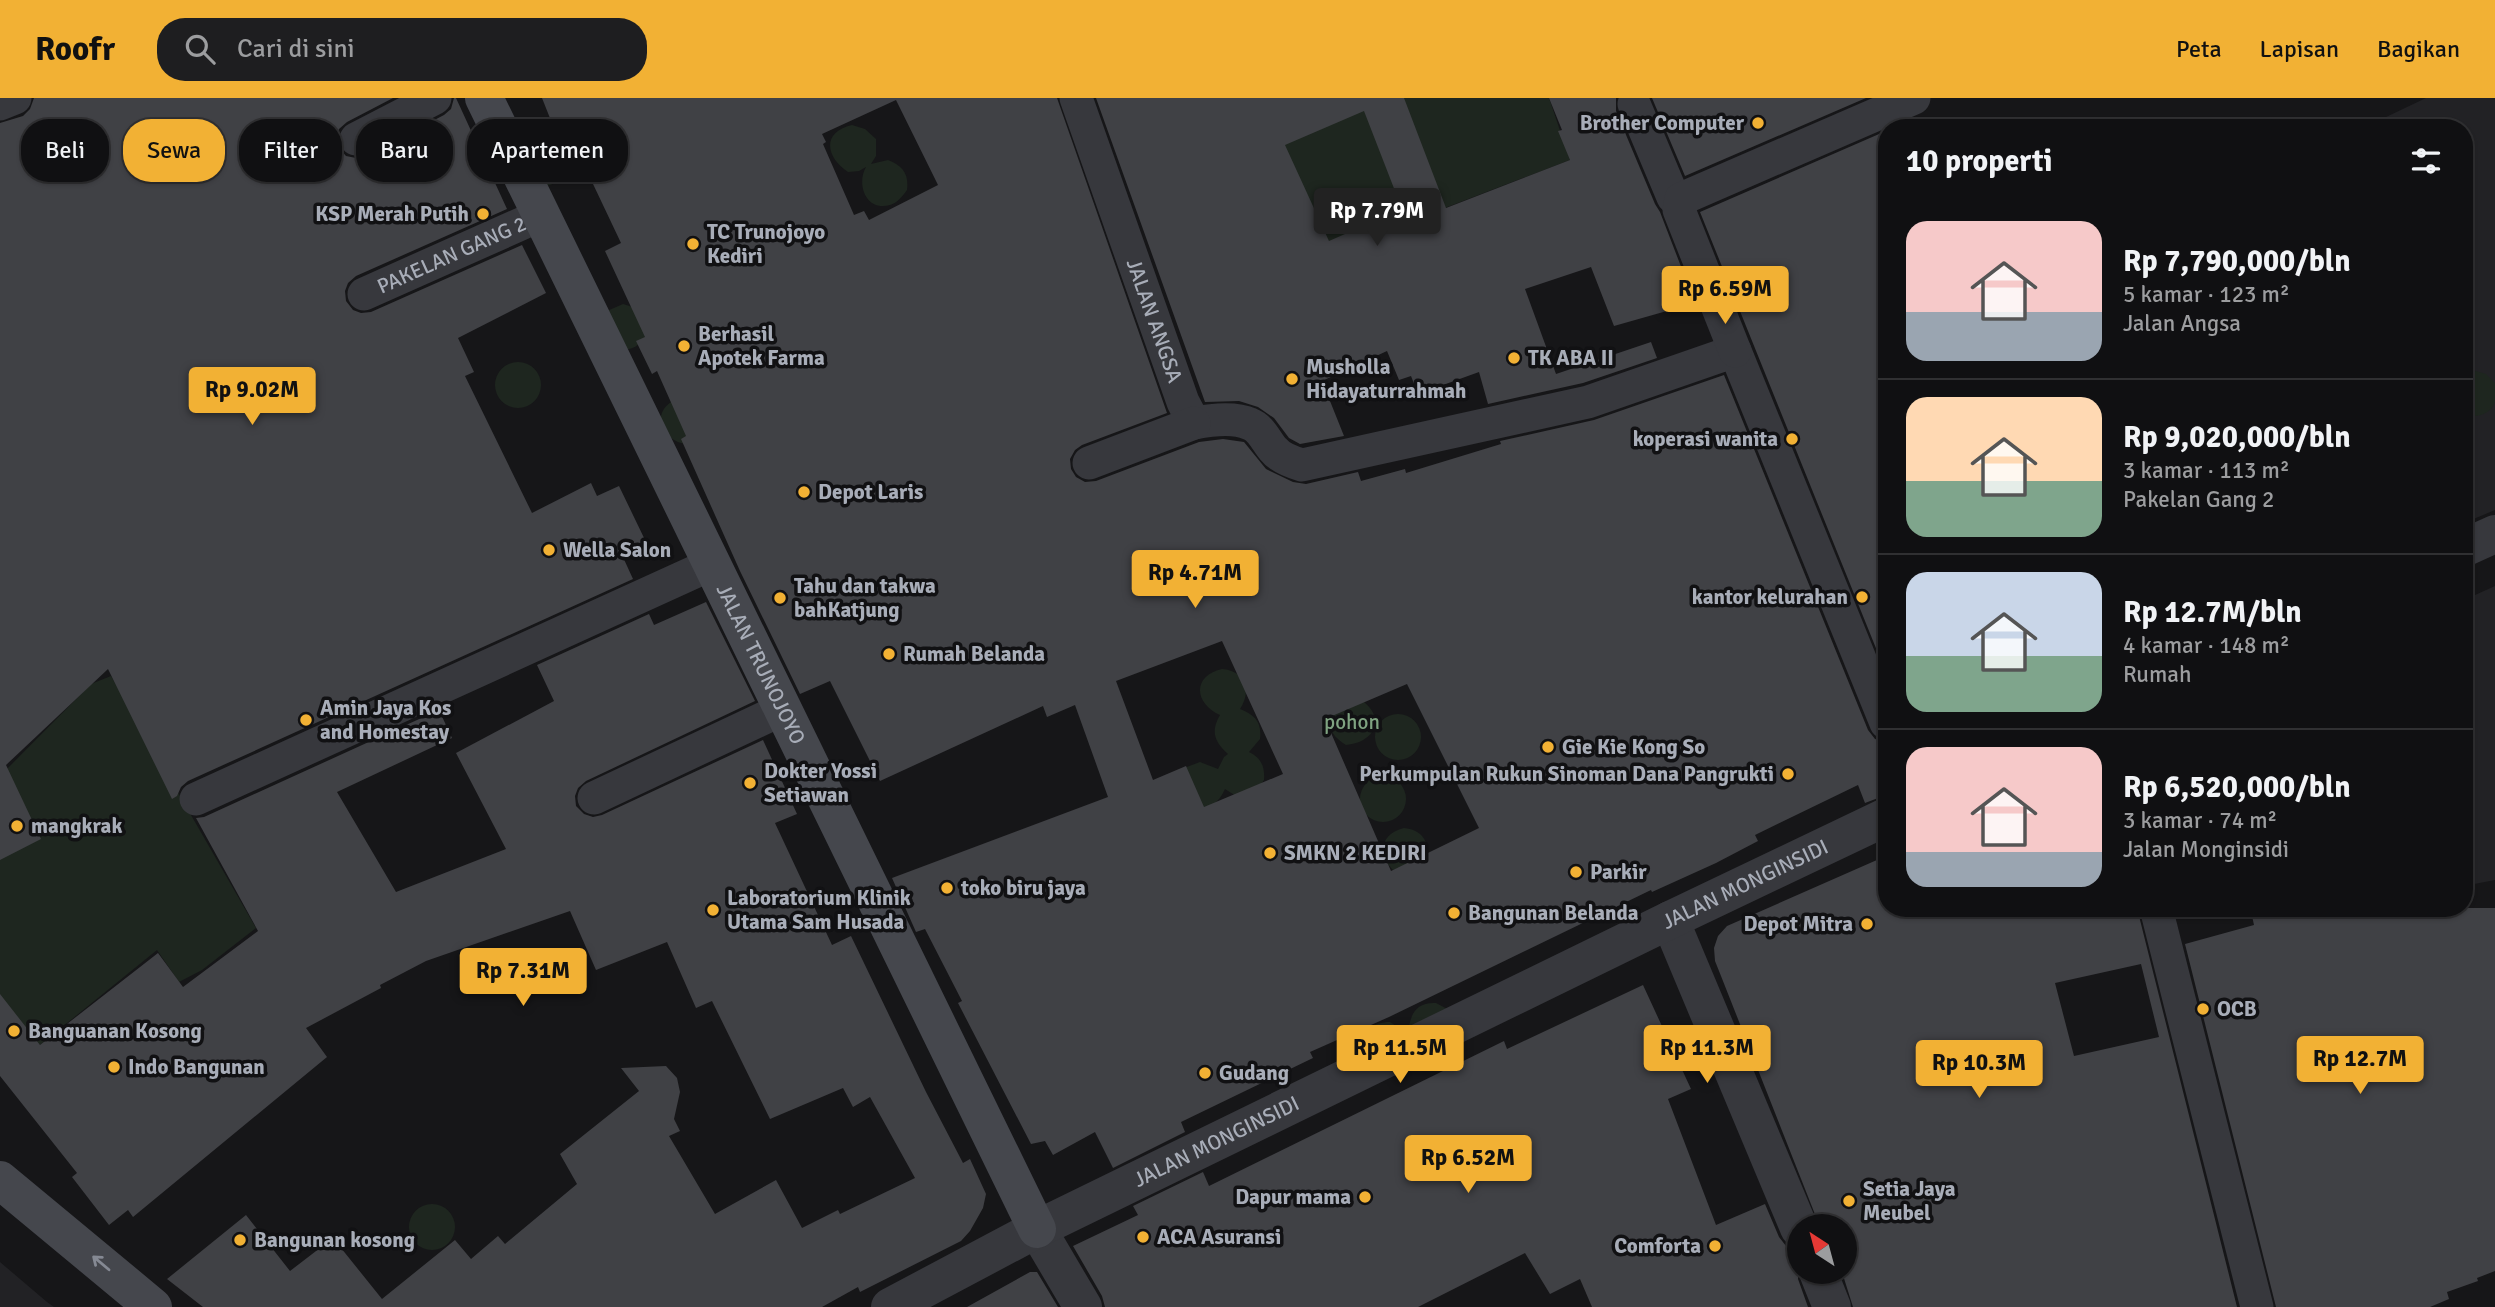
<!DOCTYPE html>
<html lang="id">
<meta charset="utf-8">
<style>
:root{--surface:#101012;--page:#1e1e20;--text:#f1f3f6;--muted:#9c9d9f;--line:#303032;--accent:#f2b134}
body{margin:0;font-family:Signika,sans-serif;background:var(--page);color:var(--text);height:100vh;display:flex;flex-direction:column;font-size:26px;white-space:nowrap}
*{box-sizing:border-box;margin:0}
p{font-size:23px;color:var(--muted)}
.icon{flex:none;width:38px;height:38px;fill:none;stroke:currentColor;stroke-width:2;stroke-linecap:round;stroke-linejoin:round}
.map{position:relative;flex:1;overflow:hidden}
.side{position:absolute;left:1878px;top:21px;width:595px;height:798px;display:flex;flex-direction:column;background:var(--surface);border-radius:28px;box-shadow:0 2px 5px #0004,0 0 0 2px var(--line)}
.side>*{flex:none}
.hud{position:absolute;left:21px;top:21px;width:665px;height:63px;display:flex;gap:14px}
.needle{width:46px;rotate:324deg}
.buttons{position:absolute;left:1787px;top:1116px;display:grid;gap:14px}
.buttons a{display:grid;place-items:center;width:70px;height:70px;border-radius:50%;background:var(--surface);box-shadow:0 2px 5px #0004,0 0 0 2px var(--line);font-size:35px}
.price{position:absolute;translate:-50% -60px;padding:0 16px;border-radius:7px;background:var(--accent);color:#111;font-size:23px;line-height:46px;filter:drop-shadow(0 2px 4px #0008)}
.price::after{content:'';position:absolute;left:50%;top:42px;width:21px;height:16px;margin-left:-10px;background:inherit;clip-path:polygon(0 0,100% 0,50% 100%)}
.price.active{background:#222;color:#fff}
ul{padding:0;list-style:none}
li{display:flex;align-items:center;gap:21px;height:175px;padding:0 28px}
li+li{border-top:2px solid var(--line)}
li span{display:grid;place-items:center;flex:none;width:196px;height:140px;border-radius:21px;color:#555}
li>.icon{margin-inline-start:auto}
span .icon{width:84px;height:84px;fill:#fffc;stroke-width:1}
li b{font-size:30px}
h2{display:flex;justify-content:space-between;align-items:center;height:84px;padding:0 28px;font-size:30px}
.pill{padding:0 24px;border-radius:28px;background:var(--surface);box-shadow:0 2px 5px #0004,0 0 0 2px var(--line);font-size:24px;line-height:63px}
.pill.active{background:var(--accent);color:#111}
header{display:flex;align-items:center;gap:42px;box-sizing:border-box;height:98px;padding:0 35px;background:var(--accent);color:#111}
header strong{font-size:33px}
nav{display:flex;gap:38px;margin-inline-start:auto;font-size:24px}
.search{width:490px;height:63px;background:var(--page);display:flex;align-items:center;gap:18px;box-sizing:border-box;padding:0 24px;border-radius:28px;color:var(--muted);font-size:26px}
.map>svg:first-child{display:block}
</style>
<header>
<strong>Roofr</strong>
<div class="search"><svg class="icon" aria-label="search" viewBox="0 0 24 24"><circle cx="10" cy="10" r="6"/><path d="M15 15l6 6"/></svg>Cari di sini</div>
<nav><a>Peta</a><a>Lapisan</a><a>Bagikan</a></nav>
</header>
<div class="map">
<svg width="2495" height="1209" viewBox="0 0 2495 1209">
<rect width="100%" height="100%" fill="#161618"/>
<path fill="#222225" d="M 2426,0 L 2495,0 L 2495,412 L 2464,425 L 2464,30 L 2363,30 Z
M 2495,488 L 2495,782 L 2464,788 L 2464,502 Z
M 0,1164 L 47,1204 L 54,1209 L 0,1209 Z"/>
<path fill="#1e261f" d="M 1254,0 L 1549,0 L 1570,62 L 1437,113 L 1384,119 L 1330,145 Z
M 852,27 L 865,31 L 876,41 L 876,58 L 871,66 L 888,62 C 903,68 909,76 907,92 C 903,98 897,105 890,107 C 866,114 856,86 866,69 L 859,73 L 848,74 C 826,60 821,34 852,27 Z
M 550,42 L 558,46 L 568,56 C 571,76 560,87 540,89 L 528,49 L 537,44 Z
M 623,206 L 636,210 L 647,237 C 639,248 633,252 619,252 L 607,213 Z
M495 287a23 23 0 1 1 46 0a23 23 0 1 1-46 0Z
M 2472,272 L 2486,276 L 2495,285 C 2495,290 2495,299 2495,304 C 2491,317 2474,321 2464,316 L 2464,275 Z
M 669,285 L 689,346 C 666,346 649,319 671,304 L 668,296 Z
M 1222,571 C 1246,573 1252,593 1240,611 C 1255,617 1262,624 1260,641 L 1249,654 C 1261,660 1265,668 1264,682 L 1257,692 L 1236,698 L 1225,691 C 1219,705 1210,710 1196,710 L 1184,670 L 1200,664 L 1218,671 L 1224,659 L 1228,656 C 1215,644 1210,634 1220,617 C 1194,605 1192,578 1222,571 Z
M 111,578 L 256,830 L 202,872 L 179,884 L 157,852 L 40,947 L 0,915 L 0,678 L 91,586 Z
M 1364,604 C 1387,623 1372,645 1346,647 C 1333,639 1328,631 1329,615 Z
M1375 639a23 23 0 1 1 46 0a23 23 0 1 1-46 0Z
M1360 701a23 23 0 1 1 46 0a23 23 0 1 1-46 0Z
M 1404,730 C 1422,732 1429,743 1428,760 L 1393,772 C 1377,756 1380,736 1404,730 Z
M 1436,905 L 1451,913 L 1409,930 C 1411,913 1419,904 1436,905 Z
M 1390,924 L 1404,933 L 1366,960 C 1359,939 1368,924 1390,924 Z
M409 1129a23 23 0 1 1 46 0a23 23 0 1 1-46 0Z"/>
<path fill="#404145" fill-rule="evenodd" d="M 34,0 L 393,0 L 347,24 L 339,31 L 337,41 L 339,50 L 346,58 L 356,60 L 365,58 L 444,17 L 451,11 L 454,0 L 456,0 L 507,111 L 356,178 L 348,185 L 345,193 L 346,203 L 353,212 L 361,215 L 371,214 L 522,147 L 546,195 L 458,240 L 474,274 L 465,278 L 532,415 L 591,385 L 597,398 L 619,388 L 646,444 L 622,457 L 633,481 L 188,683 L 181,689 L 177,698 L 172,701 L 108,571 L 6,667 L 41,741 L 0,762 L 0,25 L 23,18 L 30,11 Z
M 542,0 L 1057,0 L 1167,315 L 1082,347 L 1075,352 L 1070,361 L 1071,371 L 1076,379 L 1085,384 L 1096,383 L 1199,344 L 1223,341 L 1244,344 L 1266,371 L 1293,384 L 1306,386 L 1358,374 L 1361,383 L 1405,371 L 1406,375 L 1501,346 L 1500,343 L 1594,322 L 1724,277 L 1868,632 L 1875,641 L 1886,644 L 1886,697 L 1865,705 L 1858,687 L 1755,737 L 1758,743 L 1716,765 L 1652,794 L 1651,792 L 1389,919 L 1310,954 L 1313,960 L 1181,1024 L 1185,1034 L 1113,1070 L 1095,1034 L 1053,1057 L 1045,1043 L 1031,1046 L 958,905 L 962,903 L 925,831 L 916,834 L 892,780 L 1108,699 L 1075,607 L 1047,619 L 1043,608 L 880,683 L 830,583 L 800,596 L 740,473 L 681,341 L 686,338 L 657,273 L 652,276 L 636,243 L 645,239 L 605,153 L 621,145 L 575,48 L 563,53 ZM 896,2 L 938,87 L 869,122 L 864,113 L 854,117 L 823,46 L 826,44 L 822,36 ZM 1222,543 L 1283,676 L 1204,709 L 1186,668 L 1153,682 L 1116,583 ZM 1407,586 L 1479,730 L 1391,773 L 1325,621 Z
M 1096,0 L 1404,0 L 1446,110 L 1570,62 L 1558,33 L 1562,32 L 1549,0 L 1616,0 L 1616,13 L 1655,106 L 1660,114 L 1695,205 L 1614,228 L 1591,169 L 1525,191 L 1556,276 L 1651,244 L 1657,260 L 1583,285 L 1488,306 L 1479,274 L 1418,296 L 1411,278 L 1399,282 L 1387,253 L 1322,283 L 1344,338 L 1300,346 L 1289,340 L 1274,320 L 1258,309 L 1239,303 L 1205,304 ZM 1364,13 L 1402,111 L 1329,143 L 1285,47 Z
M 1652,0 L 1866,0 L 1685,78 Z
M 1886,33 L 1886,575 L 1700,114 Z
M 706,504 L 755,603 L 586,683 L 578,690 L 575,698 L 576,708 L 584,716 L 593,719 L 602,717 L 763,642 L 797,716 L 775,725 L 832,847 L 851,838 L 926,994 L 963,1065 L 970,1061 L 986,1096 L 983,1110 L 970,1133 L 961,1143 L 860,1194 L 858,1189 L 822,1209 L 203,1209 L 167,1181 L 246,1117 L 290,1173 L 333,1140 L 382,1201 L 455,1142 L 471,1161 L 498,1138 L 505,1146 L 577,1086 L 560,1056 L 639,993 L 621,970 L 666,968 L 677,980 L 680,994 L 674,1021 L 680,1033 L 669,1038 L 715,1116 L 776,1082 L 802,1130 L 838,1112 L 840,1116 L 915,1080 L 870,999 L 853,1009 L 843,990 L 770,1021 L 712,903 L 696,910 L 667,844 L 596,872 L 570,813 L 426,863 L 380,887 L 381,890 L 306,930 L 327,959 L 133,1119 L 128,1112 L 109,1127 L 72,1079 L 77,1075 L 0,978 L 0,896 L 40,947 L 158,855 L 183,889 L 258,833 L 196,720 L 204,719 L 439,612 L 452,640 L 337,694 L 396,794 L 506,751 L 456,655 L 554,603 L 537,567 L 649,516 L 654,527 Z
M 1886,758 L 1886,810 L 2137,810 L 2237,1209 L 1853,1209 L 1842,1174 L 1844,1174 L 1844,1129 L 1820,1129 L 1721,878 L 1715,863 L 1714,850 L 1718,838 L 1727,828 ZM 2141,866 L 2159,939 L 2074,958 L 2055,885 Z
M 2285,810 L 2495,810 L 2495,1173 L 2477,1180 L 2478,1183 L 2447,1194 L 2449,1201 L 2430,1209 L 2276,1209 L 2185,846 L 2254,827 L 2252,818 Z
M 1643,887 L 1691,991 L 1668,1001 L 1716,1127 L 1765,1106 L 1779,1139 L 1786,1148 L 1799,1151 L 1798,1181 L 1808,1209 L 1592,1209 L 1580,1181 L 1550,1196 L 1525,1155 L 1418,1209 L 1105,1209 L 1102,1198 L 1073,1148 L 1138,1117 L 1133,1108 L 1203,1074 L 1209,1088 L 1504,943 L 1507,951 Z
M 1030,1174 L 1037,1174 L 1058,1209 L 967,1209 Z"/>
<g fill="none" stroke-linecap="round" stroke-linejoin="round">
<g stroke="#37383d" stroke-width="33">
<path id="s1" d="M 1076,0 L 1183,304 L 1194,325 C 1210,322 1235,319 1250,326 C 1261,330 1266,343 1273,351 C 1280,360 1291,364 1302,367 L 1588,304 L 1735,253 L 1886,625"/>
<path d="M 0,6 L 15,0"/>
<path d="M 1634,6 L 1673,99 L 1679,104"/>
<path d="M 356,41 L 435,0"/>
<path id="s2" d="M 364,196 L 541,117"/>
<path d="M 1735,253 L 1679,112 L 1681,101 L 1914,0"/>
<path d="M 1089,365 L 1194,325"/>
<path d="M 594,700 L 783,611"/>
<path d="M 196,701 L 712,466"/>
<path d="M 2156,810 L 2257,1209"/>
</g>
<g stroke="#37383d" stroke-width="38">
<path d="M 2464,450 L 2495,436"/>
<path d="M 1670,822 L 1799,1130"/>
<path d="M 1037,1131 L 1083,1209"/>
<path d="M 1818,1174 L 1832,1209"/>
<path id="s3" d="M 890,1209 L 1037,1131 L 1670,822 L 1886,719"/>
</g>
<g stroke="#45474d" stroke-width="38">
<path id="s4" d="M 484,0 L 1037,1131"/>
<path d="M 0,1082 L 153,1209"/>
</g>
</g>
<defs><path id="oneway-shaft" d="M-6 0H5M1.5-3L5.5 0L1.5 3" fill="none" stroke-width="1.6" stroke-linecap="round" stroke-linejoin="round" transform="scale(1.75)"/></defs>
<use stroke="#858993" href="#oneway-shaft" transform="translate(101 1165) rotate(-140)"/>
<g fill="#f2b134" stroke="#111113" stroke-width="2.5">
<circle cx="1758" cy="25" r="7"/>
<circle cx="483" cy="116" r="7"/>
<circle cx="693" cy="146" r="7"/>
<circle cx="684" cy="248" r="7"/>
<circle cx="1514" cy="260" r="7"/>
<circle cx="1292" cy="281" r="7"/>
<circle cx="1792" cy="341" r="7"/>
<circle cx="804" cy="394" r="7"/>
<circle cx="549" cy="452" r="7"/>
<circle cx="1862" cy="499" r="7"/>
<circle cx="780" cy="500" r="7"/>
<circle cx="889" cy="556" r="7"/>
<circle cx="306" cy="622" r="7"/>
<circle cx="1548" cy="649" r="7"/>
<circle cx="1788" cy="676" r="7"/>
<circle cx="750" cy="685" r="7"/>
<circle cx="17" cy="728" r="7"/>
<circle cx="1270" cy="755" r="7"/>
<circle cx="1576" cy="774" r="7"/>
<circle cx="947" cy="790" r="7"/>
<circle cx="713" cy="812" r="7"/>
<circle cx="1454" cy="815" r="7"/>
<circle cx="1867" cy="826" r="7"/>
<circle cx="2203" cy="911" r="7"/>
<circle cx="14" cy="933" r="7"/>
<circle cx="114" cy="969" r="7"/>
<circle cx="1205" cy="975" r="7"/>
<circle cx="1365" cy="1099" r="7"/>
<circle cx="1849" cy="1103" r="7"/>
<circle cx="1143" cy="1139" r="7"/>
<circle cx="240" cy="1142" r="7"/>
<circle cx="1715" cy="1148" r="7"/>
</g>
<g text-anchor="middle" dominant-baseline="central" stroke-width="7" stroke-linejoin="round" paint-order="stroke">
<g font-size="21" font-weight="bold" fill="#a8adb8" stroke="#111113" text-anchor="start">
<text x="1744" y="25" text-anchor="end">Brother Computer</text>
<text x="469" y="116" text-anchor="end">KSP Merah Putih</text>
<text x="707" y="134">TC Trunojoyo<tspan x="707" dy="24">Kediri</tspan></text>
<text x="698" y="236">Berhasil<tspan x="698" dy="24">Apotek Farma</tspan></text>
<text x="1528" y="260">TK ABA II</text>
<text x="1306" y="269">Musholla<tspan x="1306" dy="24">Hidayaturrahmah</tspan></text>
<text x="1778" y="341" text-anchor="end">koperasi wanita</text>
<text x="818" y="394">Depot Laris</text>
<text x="563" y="452">Wella Salon</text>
<text x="794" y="488">Tahu dan takwa<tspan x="794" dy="24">bahKatjung</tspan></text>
<text x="1848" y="499" text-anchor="end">kantor kelurahan</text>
<text x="903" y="556">Rumah Belanda</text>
<text x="320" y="610">Amin Jaya Kos<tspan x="320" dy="24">and Homestay</tspan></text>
<text x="1562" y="649">Gie Kie Kong So</text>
<text x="764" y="673">Dokter Yossi<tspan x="764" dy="24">Setiawan</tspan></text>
<text x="1774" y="676" text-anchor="end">Perkumpulan Rukun Sinoman Dana Pangrukti</text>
<text x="31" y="728">mangkrak</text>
<text x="1284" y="755">SMKN 2 KEDIRI</text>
<text x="1590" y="774">Parkir</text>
<text x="961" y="790">toko biru jaya</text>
<text x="727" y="800">Laboratorium Klinik<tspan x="727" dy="24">Utama Sam Husada</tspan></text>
<text x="1468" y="815">Bangunan Belanda</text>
<text x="1853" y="826" text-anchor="end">Depot Mitra</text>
<text x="2217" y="911">OCB</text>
<text x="28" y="933">Banguanan Kosong</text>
<text x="128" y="969">Indo Bangunan</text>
<text x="1219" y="975">Gudang</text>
<text x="1863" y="1091">Setia Jaya<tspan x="1863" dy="24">Meubel</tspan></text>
<text x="1351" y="1099" text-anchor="end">Dapur mama</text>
<text x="1157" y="1139">ACA Asuransi</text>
<text x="254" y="1142">Bangunan kosong</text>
<text x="1701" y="1148" text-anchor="end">Comforta</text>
</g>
<g font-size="21" fill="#a8adb8" stroke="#111113">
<text stroke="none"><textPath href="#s2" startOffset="96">PAKELAN GANG 2</textPath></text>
<text stroke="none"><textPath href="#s1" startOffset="236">JALAN ANGSA</textPath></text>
<text stroke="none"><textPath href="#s4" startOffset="630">JALAN TRUNOJOYO</textPath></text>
<text stroke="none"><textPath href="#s3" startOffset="954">JALAN MONGINSIDI</textPath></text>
<text stroke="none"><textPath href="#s3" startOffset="366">JALAN MONGINSIDI</textPath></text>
</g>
<g font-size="21" fill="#7fa381" stroke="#111113">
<text x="1352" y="624">pohon</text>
</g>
</g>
</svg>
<div class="buttons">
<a><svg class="needle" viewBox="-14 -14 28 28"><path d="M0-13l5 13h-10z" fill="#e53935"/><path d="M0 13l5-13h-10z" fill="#9c9d9f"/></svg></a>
</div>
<b class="price active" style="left:1377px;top:150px">Rp 7.79M</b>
<b class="price" style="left:1725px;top:228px">Rp 6.59M</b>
<b class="price" style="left:252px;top:329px">Rp 9.02M</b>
<b class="price" style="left:1195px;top:512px">Rp 4.71M</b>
<b class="price" style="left:523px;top:910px">Rp 7.31M</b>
<b class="price" style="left:1400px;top:987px">Rp 11.5M</b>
<b class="price" style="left:1707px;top:987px">Rp 11.3M</b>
<b class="price" style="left:2360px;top:998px">Rp 12.7M</b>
<b class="price" style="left:1979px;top:1002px">Rp 10.3M</b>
<b class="price" style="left:1468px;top:1097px">Rp 6.52M</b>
<div class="hud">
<a class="pill">Beli</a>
<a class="pill active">Sewa</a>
<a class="pill">Filter</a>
<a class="pill">Baru</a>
<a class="pill">Apartemen</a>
</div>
<section class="side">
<h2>10 properti<svg class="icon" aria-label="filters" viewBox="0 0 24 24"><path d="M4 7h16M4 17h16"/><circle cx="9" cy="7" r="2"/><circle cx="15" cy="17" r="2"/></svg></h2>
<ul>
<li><span style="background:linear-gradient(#f6c9c9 65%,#9aa5b1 0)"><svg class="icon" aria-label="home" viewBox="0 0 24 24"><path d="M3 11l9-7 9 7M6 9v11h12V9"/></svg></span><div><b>Rp 7,790,000/bln</b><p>5 kamar · 123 m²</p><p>Jalan Angsa</p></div></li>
<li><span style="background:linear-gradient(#ffd9b3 60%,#7fa58c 0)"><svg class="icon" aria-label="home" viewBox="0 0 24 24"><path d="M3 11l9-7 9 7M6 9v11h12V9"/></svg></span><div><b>Rp 9,020,000/bln</b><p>3 kamar · 113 m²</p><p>Pakelan Gang 2</p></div></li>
<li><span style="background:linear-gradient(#c9d6e8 60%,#7fa58c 0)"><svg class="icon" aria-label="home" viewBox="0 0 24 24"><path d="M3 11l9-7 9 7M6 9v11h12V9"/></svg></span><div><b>Rp 12.7M/bln</b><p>4 kamar · 148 m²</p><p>Rumah</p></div></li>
<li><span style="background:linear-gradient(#f6c9c9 75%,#9aa5b1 0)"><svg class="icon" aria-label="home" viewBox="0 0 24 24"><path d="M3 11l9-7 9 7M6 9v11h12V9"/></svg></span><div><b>Rp 6,520,000/bln</b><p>3 kamar · 74 m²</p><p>Jalan Monginsidi</p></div></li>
</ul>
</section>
</div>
